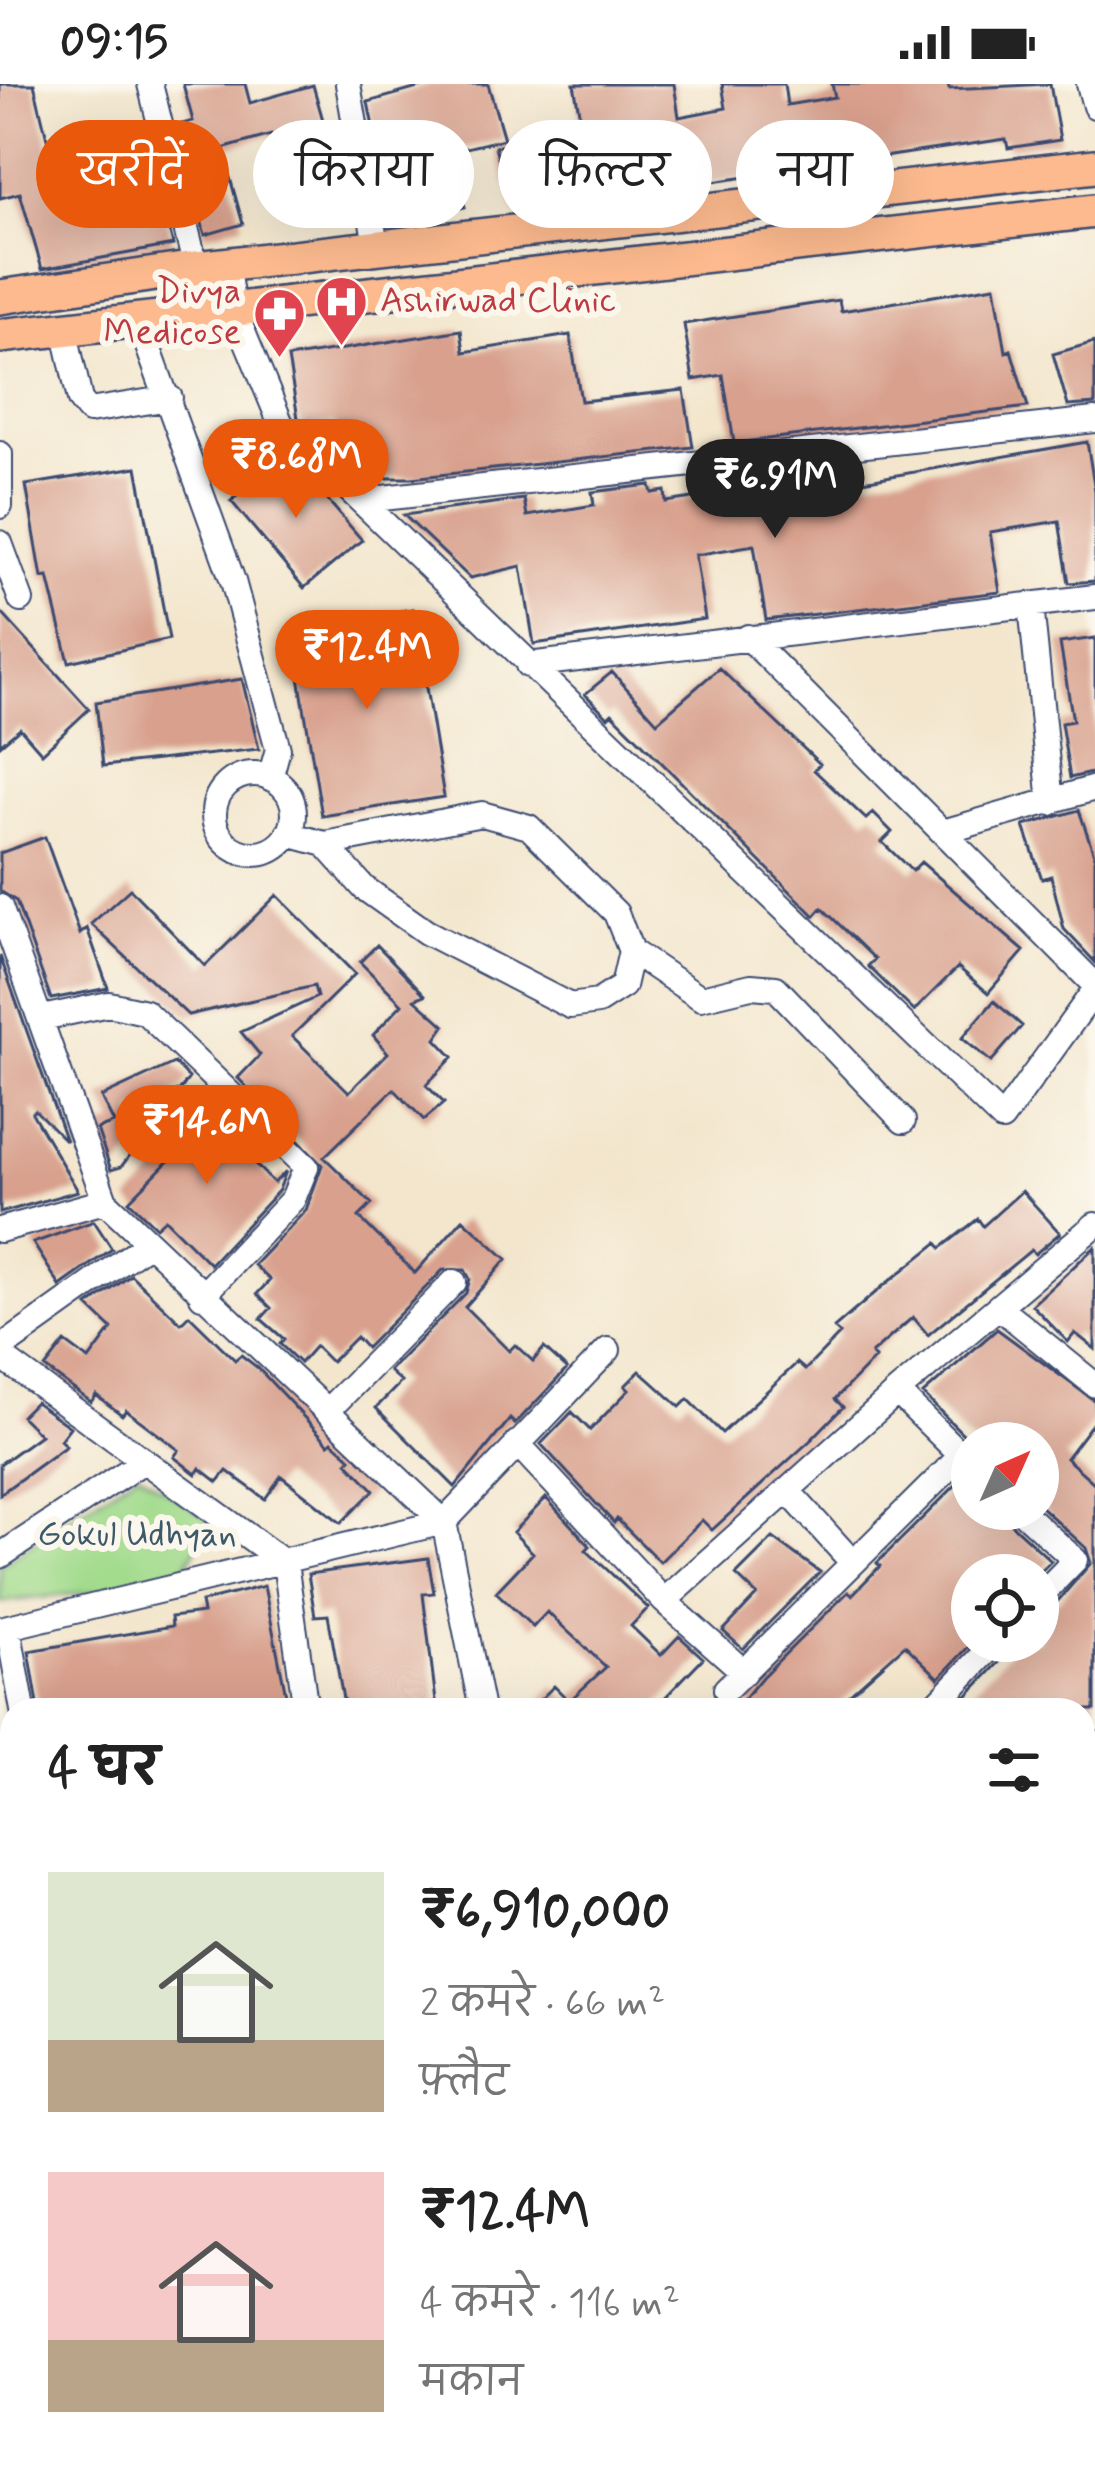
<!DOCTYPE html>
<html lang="hi">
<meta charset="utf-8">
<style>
:root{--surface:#fff;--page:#f2f2f2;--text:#222;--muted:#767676;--accent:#ea580c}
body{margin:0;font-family:Mynerve,"Playpen Sans Deva",sans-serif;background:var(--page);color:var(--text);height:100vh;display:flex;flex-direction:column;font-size:45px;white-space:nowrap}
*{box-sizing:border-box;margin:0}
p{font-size:39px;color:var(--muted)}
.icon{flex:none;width:66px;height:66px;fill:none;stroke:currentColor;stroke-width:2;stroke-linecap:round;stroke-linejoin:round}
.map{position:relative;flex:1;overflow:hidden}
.sheet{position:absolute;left:0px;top:1614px;width:1095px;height:771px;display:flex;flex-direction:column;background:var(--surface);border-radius:36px 36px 0 0;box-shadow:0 12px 48px #0002}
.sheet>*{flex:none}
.guide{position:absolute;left:36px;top:36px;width:1023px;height:108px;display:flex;gap:24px}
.needle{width:78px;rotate:45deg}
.fabs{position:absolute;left:951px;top:1338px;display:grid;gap:24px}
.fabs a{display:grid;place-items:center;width:108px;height:108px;border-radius:50%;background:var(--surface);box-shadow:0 12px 48px #0002;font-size:60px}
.price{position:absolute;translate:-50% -102px;padding:0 27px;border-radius:42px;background:var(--accent);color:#fff;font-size:39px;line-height:78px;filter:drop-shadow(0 3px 6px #0008)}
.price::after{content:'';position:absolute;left:50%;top:72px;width:36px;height:27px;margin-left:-18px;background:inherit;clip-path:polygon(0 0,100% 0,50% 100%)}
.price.on{background:#222;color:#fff}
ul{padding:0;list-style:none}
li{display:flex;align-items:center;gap:36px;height:300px;padding:0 48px}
li span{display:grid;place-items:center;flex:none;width:336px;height:240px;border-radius:0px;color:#555}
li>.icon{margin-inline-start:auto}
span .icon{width:144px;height:144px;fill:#fffc;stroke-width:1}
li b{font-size:51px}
h2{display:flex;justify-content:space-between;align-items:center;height:144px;padding:0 48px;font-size:51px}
.tag{padding:0 42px;border-radius:54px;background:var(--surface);box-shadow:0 12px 48px #0002;font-size:42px;line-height:108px}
.tag.on{background:var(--accent);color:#fff}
.status{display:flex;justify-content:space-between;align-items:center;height:84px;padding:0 60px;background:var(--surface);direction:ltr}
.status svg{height:33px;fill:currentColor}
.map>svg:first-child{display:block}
</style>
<div class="status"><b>09:15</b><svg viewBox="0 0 49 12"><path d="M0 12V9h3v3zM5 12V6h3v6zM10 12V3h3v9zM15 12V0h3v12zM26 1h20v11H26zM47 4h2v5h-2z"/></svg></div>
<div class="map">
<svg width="1095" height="2383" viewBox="0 0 1095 2383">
<rect width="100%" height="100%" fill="#fbf7ec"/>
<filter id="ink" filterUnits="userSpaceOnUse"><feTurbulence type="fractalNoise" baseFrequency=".00833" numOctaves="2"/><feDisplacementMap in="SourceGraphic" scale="24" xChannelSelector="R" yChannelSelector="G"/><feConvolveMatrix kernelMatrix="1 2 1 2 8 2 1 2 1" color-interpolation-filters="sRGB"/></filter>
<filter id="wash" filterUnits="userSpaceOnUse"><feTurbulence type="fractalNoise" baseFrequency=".004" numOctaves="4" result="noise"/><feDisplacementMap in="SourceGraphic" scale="48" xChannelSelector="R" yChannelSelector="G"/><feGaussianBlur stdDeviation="2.7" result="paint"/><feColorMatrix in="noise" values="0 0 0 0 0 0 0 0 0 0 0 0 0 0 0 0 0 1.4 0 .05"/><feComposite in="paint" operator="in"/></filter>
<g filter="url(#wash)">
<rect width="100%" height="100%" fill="#f3e6cd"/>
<path fill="#a3db8d" stroke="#5f8576" stroke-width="3" d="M 138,1388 L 212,1437 L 176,1499 L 0,1518 L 0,1481 Z"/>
<g id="blocks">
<path fill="#d8a08d" d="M 0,0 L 34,0 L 50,67 L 135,44 L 146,81 L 153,79 L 173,161 L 42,185 L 20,109 L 0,114 Z
M 183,0 L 245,0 L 250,19 L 313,1 L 328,54 L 341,55 L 344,72 L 282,89 L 271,51 L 222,65 L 243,140 L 205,151 L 185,72 L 190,71 L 182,40 L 193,37 Z
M 432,0 L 488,0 L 504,55 L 449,68 L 465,123 L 393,141 L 368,18 Z
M 574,0 L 674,0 L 679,33 L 726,24 L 722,0 L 784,0 L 787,21 L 835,13 L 832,0 L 948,0 L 949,5 L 1050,0 L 1060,56 L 1008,64 L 1006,55 L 514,127 L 495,63 L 581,39 Z
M 995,202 L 1006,268 L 1011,266 L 1028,323 L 734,359 L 723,291 L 693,296 L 684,240 L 839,216 L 841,227 Z
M 461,246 L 464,268 L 570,251 L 581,317 L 684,306 L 693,363 L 411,394 L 360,394 L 345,379 L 335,338 L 308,343 L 298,334 L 288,274 Z
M 1095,258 L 1095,320 L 1068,322 L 1053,270 Z
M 1087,358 L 1095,407 L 1095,497 L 1069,499 L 1059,437 L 990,448 L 1000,508 L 766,536 L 754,461 L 695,471 L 705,535 L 534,560 L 521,482 L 470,494 L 404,431 L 524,415 L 527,432 L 594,421 L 592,408 L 650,401 L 652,409 L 665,407 L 666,418 L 746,406 L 744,391 L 854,379 L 857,398 Z
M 288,370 L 362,456 L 304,504 L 231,417 Z
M 137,383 L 169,555 L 69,578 L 48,493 L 42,494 L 26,401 Z
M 413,525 L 444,713 L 322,732 L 291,544 Z
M 0,527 L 89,625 L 42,669 L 20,644 L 0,661 Z
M 1095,554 L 1095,688 L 1070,694 L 1061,639 L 1073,637 L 1060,559 Z
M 719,584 L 820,680 L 814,686 L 866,735 L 873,729 L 892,748 L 882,758 L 912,787 L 921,778 L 1024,867 L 988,909 L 958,883 L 914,927 L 868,882 L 875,875 L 822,824 L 815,832 L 612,629 L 608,633 L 585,610 L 612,588 L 657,638 Z
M 242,595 L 259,665 L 103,682 L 96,618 Z
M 1079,726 L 1095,773 L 1095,878 L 1064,845 L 1051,792 L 1042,795 L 1024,742 Z
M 45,753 L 80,850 L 87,844 L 108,904 L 51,915 L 16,817 L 0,807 L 0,769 Z
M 130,805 L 205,882 L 277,811 L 355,890 L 292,952 L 349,1008 L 388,969 L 373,951 L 402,920 L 360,878 L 377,861 L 425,911 L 415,915 L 445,942 L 436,955 L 453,973 L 426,1001 L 444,1019 L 424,1036 L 394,1005 L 324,1073 L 372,1120 L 359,1133 L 415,1189 L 463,1135 L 507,1175 L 465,1223 L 509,1267 L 515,1261 L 533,1277 L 544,1264 L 567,1285 L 515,1340 L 510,1335 L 455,1403 L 376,1324 L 401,1298 L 389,1287 L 466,1209 L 470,1195 L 465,1186 L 443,1186 L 366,1264 L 356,1253 L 331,1278 L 315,1262 L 300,1279 L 280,1260 L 284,1255 L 261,1235 L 271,1224 L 257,1210 L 270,1196 L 254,1181 L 306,1126 L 322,1081 L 238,994 L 260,971 L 241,948 L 317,913 L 314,902 L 188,931 L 91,840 Z
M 0,872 L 66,1057 L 35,1026 L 32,1029 L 78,1107 L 0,1129 Z
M 994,917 L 1022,942 L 991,978 L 962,954 Z
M 174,979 L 189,994 L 181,1005 L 133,1027 L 143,1054 L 121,1083 L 111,1086 L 97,1045 L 114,1039 L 101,1013 Z
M 215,1018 L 241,1043 L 229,1054 L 274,1099 L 286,1087 L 279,1106 L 210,1180 L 165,1135 L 156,1143 L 129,1117 L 185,1060 L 168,1066 Z
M 1022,1107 L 1060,1149 L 1035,1170 L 1031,1166 L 928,1251 L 913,1233 L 871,1270 L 875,1274 L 835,1315 L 843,1323 L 812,1355 L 712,1446 L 702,1436 L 660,1478 L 617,1435 L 614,1439 L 541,1360 L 572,1328 L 590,1346 L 629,1306 L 625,1302 L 640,1287 L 680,1323 L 688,1315 L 722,1349 L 797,1279 L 805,1286 L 840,1250 L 834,1244 L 882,1203 L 937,1159 L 941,1164 L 978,1135 L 983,1142 Z
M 94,1137 L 112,1165 L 60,1202 L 33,1159 Z
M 1095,1163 L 1095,1265 L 1075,1249 L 1068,1258 L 1032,1221 Z
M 131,1191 L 181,1239 L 189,1231 L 235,1276 L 241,1271 L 258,1284 L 329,1360 L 332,1357 L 351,1374 L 347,1378 L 374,1406 L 341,1439 L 281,1392 L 265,1415 L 227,1387 L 218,1398 L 200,1384 L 196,1390 L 174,1373 L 179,1366 L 126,1326 L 122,1331 L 96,1311 L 91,1318 L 45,1284 L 65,1258 L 89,1276 L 112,1245 L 88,1222 Z
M 997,1245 L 1095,1317 L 1095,1336 L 1066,1374 L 1095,1400 L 1095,1626 L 954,1626 L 1009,1568 L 1013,1557 L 1038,1557 L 1038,1530 L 1050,1526 L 1091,1479 L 1086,1464 L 1038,1420 L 1038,1359 L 972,1359 L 923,1310 Z
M 35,1318 L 70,1343 L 60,1356 L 66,1362 L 0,1410 L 0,1380 L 40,1351 L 21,1332 Z
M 962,1395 L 972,1398 L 972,1425 L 1003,1425 L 1008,1437 L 1051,1477 L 1037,1491 L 972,1491 L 974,1557 L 939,1594 L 905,1561 L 832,1626 L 754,1626 L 743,1616 L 762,1593 L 848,1508 L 852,1511 L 880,1482 L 877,1479 Z
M 546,1414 L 590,1462 L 586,1466 L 648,1524 L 631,1542 L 661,1571 L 679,1552 L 703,1574 L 653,1626 L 530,1626 L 554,1602 L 569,1617 L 606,1583 L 547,1528 L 533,1543 L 496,1508 L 533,1469 L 513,1448 Z
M 773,1454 L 820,1488 L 743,1565 L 723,1547 L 757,1511 L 736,1491 Z
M 428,1474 L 434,1509 L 423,1510 L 437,1626 L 345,1626 L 328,1531 L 315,1532 L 308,1490 Z
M 264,1502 L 289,1626 L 39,1626 L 29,1567 L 172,1542 L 171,1533 L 203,1529 L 201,1518 Z"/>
</g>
</g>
<g filter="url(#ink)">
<use href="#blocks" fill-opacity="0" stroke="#3b4a6f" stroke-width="3"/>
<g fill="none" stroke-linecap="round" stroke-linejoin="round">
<defs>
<path id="minor" d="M 150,0 L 196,184 L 185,229
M 348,0 L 377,167
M 1089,0 L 1095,22
M 227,185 L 233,224 L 281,340 L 1002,1035 L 1095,906
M 138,235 L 233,497 L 278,665 L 270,694
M 64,244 L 80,316 L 89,327 L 170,314
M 0,370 L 0,422
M 364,416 L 1095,336
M 0,459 L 21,516
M 1031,521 L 1051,719
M 748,553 L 1095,901
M 528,581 L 1095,513
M214 730a40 40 0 1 1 80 0a40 40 0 1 1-80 0Z
M 943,748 L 1095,704
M 288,750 L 325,760 L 482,730 L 529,743 L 616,829 L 631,867 L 623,902 L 598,918 L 570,922 L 426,848 L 364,804 L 325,760
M 0,823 L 105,1117 L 444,1438 L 482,1626
M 631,867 L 701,914 L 751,902 L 776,904 L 903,1037
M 42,934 L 109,920 L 145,928 L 306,1083 L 293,1115 L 202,1212
M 0,1146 L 105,1117
M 999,1223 L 1095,1301
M 0,1265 L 147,1160
M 0,1272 L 285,1479 L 306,1626
M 897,1308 L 972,1382
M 328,1326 L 454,1198
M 517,1359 L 664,1517 L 897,1308 L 1095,1141
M 787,1406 L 853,1479
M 1019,1425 L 1075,1476 L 1038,1514
M 0,1472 L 142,1378
M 664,1517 L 744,1588
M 8,1543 L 23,1626
M 0,1545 L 444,1438 L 608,1266
M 726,1605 L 961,1372
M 931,1626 L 997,1557
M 1083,1674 L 1095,1660
M 1083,1692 L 1095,1702
M 1083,1856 L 1095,1842
M 0,1923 L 12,1921
M 1083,1962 L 1095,1976
M 0,2075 L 12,2074
M 1083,2095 L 1095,2093
M 1083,2242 L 1095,2240
M 0,2254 L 12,2252
M 447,2373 L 448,2383
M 609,2373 L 610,2383
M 764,2373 L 766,2383
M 855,2373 L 860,2383
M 160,2383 L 231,2373"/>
<path id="major" d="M 0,213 L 196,184 L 1095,82
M 0,252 L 1095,127"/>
</defs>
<use href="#minor" stroke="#3b4a6f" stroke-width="28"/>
<use href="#major" stroke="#3b4a6f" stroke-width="38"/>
<use href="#minor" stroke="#fff" stroke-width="24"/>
<use href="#major" stroke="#fcba8e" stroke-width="33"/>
</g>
</g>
<defs>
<symbol id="hospital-pin" viewBox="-11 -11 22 30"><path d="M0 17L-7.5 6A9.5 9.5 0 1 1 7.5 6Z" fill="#e0444e" stroke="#fbf7ec"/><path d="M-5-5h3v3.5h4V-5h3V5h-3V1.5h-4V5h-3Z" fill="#fff"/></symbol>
<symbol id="pharmacy-pin" viewBox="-11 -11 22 30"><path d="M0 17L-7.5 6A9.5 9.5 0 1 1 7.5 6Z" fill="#e0444e" stroke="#fbf7ec"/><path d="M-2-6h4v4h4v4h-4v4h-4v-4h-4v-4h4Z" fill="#fff"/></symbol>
</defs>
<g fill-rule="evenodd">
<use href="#hospital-pin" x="312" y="188" width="59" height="81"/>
<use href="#pharmacy-pin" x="250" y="200" width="59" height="81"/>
</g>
<g text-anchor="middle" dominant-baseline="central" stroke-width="12" stroke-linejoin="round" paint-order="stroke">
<g font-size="36" fill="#be3a42" stroke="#fbf7ec" text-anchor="end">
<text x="241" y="208">Divya<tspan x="241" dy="41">Medicose</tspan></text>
<text x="380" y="217" text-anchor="start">Ashirwad Clinic</text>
</g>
<g font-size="36" fill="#3d5a6a" stroke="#fbf7ec">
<text x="137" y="1451">Gokul Udhyan</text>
</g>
</g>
</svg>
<div class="fabs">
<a><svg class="needle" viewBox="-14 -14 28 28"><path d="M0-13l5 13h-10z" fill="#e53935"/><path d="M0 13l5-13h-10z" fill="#767676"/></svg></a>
<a><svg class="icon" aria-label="locate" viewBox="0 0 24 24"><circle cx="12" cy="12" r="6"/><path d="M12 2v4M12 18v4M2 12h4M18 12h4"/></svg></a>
</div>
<b class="price" style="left:296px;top:437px">₹8.68M</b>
<b class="price on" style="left:775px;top:457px">₹6.91M</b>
<b class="price" style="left:367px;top:628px">₹12.4M</b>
<b class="price" style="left:207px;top:1103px">₹14.6M</b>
<div class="guide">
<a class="tag on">खरीदें</a>
<a class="tag">किराया</a>
<a class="tag">फ़िल्टर</a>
<a class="tag">नया</a>
</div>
<section class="sheet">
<h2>4 घर<svg class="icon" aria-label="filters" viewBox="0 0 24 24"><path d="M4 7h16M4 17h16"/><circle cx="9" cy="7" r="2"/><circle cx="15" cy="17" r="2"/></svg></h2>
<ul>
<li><span style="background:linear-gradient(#dfe7d0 70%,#b9a48a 0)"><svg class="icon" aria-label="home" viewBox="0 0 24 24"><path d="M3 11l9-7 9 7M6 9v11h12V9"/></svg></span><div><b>₹6,910,000</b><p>2 कमरे · 66 m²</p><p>फ़्लैट</p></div></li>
<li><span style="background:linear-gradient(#f6c9c9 70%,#b9a48a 0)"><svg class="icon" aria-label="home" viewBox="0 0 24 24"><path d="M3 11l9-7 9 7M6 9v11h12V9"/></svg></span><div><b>₹12.4M</b><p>4 कमरे · 116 m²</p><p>मकान</p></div></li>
</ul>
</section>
</div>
